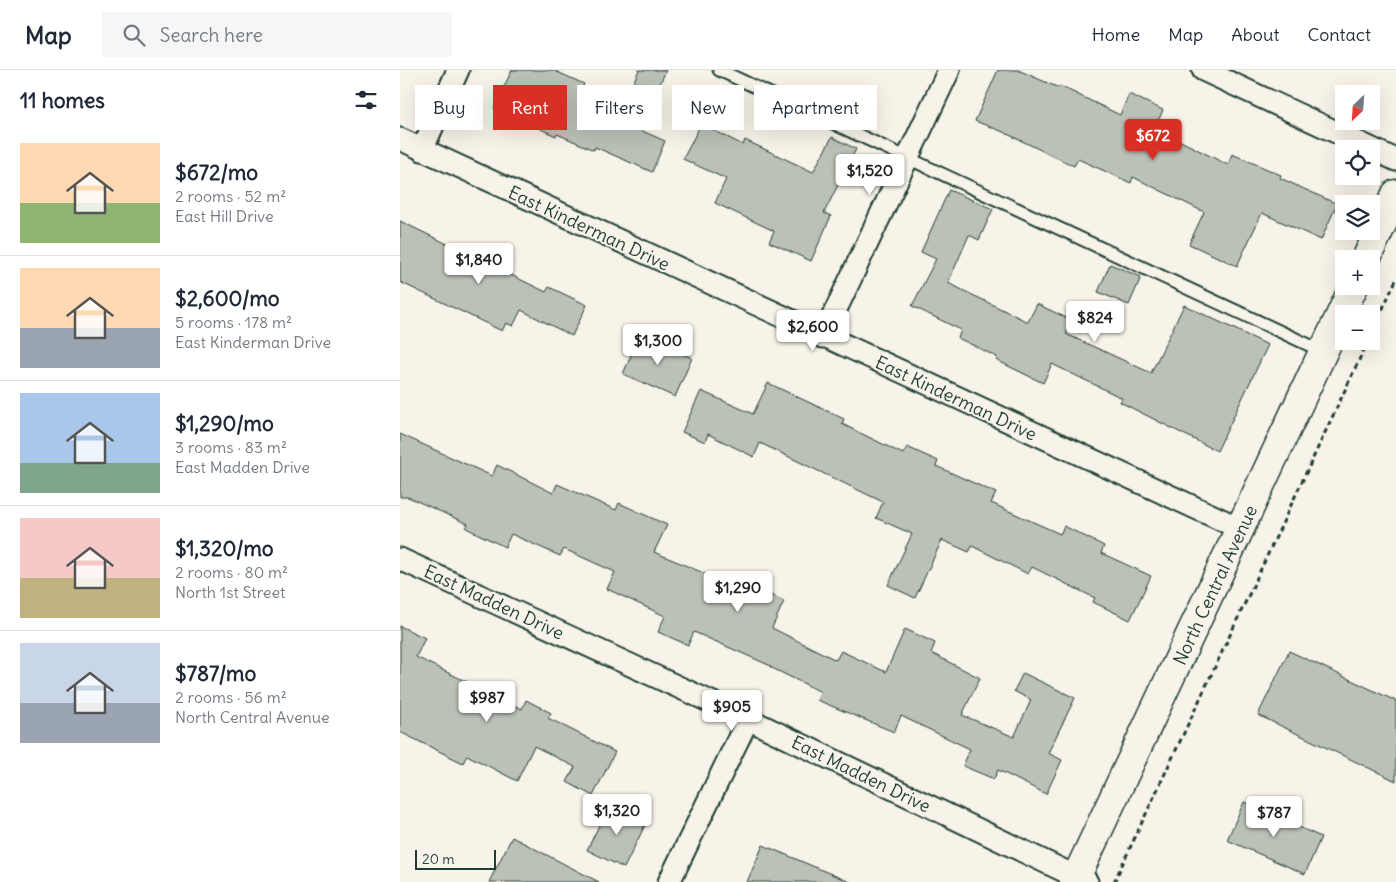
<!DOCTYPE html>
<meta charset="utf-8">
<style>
:root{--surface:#fff;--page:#f6f6f7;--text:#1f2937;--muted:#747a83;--line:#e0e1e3;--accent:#d93025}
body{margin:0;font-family:Delius,sans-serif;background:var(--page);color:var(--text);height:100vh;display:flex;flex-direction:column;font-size:19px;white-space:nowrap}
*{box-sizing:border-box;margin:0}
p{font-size:16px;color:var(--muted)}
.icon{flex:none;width:28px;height:28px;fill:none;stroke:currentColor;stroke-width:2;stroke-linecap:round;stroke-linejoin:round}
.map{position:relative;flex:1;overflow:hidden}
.panel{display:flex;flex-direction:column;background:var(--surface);width:400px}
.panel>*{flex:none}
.banner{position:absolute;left:15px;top:15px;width:475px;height:45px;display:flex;gap:10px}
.needle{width:32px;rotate:205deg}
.buttons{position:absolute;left:935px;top:15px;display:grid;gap:10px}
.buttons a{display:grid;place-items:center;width:45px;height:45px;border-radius:0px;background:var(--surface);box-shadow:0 5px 20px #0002;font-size:25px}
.scale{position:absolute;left:15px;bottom:12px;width:81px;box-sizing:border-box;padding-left:5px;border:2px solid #1f3d34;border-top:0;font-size:14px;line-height:18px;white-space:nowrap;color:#1f3d34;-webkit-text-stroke:4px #f7f3e8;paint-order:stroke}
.price{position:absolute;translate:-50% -42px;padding:0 11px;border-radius:5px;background:#fff;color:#222;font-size:16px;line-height:32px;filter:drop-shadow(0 1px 2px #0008)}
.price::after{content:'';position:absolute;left:50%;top:30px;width:15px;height:11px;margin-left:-8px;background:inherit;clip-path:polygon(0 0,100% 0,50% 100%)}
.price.current{background:var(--accent);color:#fff}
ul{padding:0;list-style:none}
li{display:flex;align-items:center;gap:15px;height:125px;padding:0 20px}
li+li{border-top:1px solid var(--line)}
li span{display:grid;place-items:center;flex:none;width:140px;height:100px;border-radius:0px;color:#555}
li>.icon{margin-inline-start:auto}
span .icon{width:60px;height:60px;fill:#fffc;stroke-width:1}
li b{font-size:21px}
h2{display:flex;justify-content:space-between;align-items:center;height:60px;padding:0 20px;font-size:21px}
.chip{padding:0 18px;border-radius:0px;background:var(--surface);box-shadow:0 5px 20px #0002;font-size:18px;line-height:45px}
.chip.current{background:var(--accent);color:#fff}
header{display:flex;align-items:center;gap:30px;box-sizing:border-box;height:70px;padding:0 25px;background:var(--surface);border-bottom:1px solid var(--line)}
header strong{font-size:24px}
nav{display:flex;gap:28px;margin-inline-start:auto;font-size:18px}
.search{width:350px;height:45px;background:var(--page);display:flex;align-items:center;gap:12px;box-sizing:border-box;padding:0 18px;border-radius:0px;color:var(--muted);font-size:19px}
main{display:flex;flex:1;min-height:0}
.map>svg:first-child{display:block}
</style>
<header>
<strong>Map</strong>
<div class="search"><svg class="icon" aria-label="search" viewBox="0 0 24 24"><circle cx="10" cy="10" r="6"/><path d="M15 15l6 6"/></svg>Search here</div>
<nav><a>Home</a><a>Map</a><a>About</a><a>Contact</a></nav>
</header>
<main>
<section class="panel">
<h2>11 homes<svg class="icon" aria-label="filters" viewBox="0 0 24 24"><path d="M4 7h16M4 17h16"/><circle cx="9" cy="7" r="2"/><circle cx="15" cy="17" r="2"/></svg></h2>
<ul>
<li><span style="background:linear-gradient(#ffd9b3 60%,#8fb573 0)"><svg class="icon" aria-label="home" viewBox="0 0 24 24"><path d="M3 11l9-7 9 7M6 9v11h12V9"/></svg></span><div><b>$672/mo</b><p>2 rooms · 52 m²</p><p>East Hill Drive</p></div></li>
<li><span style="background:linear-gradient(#ffd9b3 60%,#9aa5b1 0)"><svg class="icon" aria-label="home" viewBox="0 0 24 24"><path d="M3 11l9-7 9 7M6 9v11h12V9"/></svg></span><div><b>$2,600/mo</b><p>5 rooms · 178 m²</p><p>East Kinderman Drive</p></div></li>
<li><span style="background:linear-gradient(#a9c7e8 70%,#7fa58c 0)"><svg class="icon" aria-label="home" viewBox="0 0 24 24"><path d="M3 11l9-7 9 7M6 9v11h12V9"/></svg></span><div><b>$1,290/mo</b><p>3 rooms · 83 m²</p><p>East Madden Drive</p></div></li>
<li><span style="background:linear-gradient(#f6c9c9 60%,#c2b280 0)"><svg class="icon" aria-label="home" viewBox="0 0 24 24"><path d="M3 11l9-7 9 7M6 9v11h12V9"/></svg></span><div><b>$1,320/mo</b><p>2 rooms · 80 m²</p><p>North 1st Street</p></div></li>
<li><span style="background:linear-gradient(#c9d6e8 60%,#9aa5b1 0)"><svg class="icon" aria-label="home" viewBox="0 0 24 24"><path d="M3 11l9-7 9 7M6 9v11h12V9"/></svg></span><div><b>$787/mo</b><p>2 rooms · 56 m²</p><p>North Central Avenue</p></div></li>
</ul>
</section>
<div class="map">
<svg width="996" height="812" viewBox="0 0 996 812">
<rect width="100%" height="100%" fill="#f7f3e8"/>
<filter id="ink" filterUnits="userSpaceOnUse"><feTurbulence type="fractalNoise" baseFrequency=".02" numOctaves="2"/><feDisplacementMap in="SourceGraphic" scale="10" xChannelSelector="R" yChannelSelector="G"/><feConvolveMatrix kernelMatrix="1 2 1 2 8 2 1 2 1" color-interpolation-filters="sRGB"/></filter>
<g filter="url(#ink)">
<path fill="#bbc1b6" stroke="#1f3d34" d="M 112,0 L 153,0 L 184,14 L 181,21 L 221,39 L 239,0 L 266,0 L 240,60 L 265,71 L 252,102 L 195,77 L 194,80 L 157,64 L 156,66 L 94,38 Z
M 598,0 L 618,0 L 659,18 L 660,16 L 720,45 L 729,24 L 763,40 L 755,58 L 828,95 L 832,84 L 881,105 L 880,108 L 937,134 L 921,170 L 862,143 L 837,196 L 789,174 L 804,142 L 733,107 L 731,113 L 678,89 L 674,96 L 601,61 L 575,51 Z
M 301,54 L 343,75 L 345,70 L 413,102 L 432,67 L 456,79 L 424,143 L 431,146 L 411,191 L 369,172 L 374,161 L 315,133 L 326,109 L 283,89 Z
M 549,120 L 593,139 L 579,170 L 569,165 L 548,213 L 628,252 L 637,234 L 673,251 L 666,264 L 751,303 L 784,235 L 868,275 L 817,381 L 720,332 L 722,328 L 652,294 L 643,313 L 596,290 L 597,287 L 558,268 L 561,260 L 512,236 L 536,189 L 521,182 Z
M 0,151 L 146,222 L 149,217 L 187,235 L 172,266 L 121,240 L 113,256 L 106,253 L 102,261 L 0,212 Z
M 710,194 L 741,207 L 729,235 L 698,222 Z
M 240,265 L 292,288 L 275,327 L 223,304 Z
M 368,313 L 444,349 L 442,354 L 503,384 L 507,377 L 538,391 L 536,396 L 596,423 L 591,433 L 660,464 L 664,456 L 704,476 L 701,483 L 751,506 L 730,550 L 693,532 L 695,528 L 632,497 L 628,504 L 572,476 L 569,482 L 542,470 L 515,528 L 488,515 L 512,464 L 476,448 L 483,432 L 360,373 L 354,387 L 308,364 L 305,372 L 282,362 L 301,321 L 353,344 Z
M 0,364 L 92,406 L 97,395 L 153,423 L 157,414 L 216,440 L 219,433 L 267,455 L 254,482 L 346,521 L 349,515 L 384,531 L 372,558 L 436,590 L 441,581 L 486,602 L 505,559 L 535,573 L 531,583 L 580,608 L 562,645 L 614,667 L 631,630 L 614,621 L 623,603 L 675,628 L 648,683 L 662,690 L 646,724 L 598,700 L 594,709 L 563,696 L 570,679 L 501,646 L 494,662 L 417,630 L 421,622 L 370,597 L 371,596 L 294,562 L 288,575 L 258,562 L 265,546 L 207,519 L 215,502 L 164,479 L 160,486 L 111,464 L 105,477 L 66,458 L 68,454 L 8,427 L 0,427 Z
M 0,556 L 25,568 L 16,587 L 122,639 L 126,630 L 151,643 L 148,648 L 215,682 L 193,726 L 167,712 L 175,697 L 134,676 L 117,711 L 67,685 L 63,693 L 0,662 Z
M 889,581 L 996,631 L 996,711 L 858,645 Z
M 844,732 L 921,767 L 905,804 L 827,770 Z
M 209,735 L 246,753 L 224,798 L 187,780 Z
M 112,767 L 199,812 L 89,812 Z
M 363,775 L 450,812 L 347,812 Z"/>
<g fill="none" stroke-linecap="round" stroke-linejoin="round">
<defs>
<path id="lane" d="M 319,0 L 924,282"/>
<path id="street" d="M 803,0 L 996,90
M 0,69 L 841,459
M 22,80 L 58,0
M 423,267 L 549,0
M 0,489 L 348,649 L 687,812
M 269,812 L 348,649"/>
<path id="secondary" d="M 966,189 L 996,124
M 674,812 L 954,216"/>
</defs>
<use href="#lane" stroke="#1f3d34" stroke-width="15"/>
<use href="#street" stroke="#1f3d34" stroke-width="25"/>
<use href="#secondary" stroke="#1f3d34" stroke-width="31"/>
<path stroke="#1f3d34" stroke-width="3" stroke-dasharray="5 4" stroke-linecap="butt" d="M 971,264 L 996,210
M 714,812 L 968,271"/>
<use href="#lane" stroke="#f7f3e8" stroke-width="11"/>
<use href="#street" stroke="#f7f3e8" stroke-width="21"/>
<use href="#secondary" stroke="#f7f3e8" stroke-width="28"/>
</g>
</g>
<g text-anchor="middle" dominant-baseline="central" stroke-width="4" stroke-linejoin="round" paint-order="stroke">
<g font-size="18" fill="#1f3d34" stroke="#f7f3e8">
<text transform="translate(189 158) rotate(25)">East Kinderman Drive</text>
<text transform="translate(556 328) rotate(25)">East Kinderman Drive</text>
<text transform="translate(815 515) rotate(-65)">North Central Avenue</text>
<text transform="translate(94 532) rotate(25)">East Madden Drive</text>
<text transform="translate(461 704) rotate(26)">East Madden Drive</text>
</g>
</g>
</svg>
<div class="buttons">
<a><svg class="needle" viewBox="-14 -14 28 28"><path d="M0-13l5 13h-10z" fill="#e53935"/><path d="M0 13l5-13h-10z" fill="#747a83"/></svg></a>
<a><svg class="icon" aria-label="locate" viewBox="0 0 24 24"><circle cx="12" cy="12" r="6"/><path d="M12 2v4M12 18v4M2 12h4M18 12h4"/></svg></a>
<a><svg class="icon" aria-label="layers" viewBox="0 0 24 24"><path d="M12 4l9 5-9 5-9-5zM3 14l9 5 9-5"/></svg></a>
<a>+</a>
<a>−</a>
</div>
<div class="scale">20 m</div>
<b class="price current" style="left:753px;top:91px">$672</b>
<b class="price" style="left:470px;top:126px">$1,520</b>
<b class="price" style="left:79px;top:215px">$1,840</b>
<b class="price" style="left:695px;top:273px">$824</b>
<b class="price" style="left:413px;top:282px">$2,600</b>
<b class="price" style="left:258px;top:296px">$1,300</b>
<b class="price" style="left:338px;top:543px">$1,290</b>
<b class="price" style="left:87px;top:653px">$987</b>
<b class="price" style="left:332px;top:662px">$905</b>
<b class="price" style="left:217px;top:766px">$1,320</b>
<b class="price" style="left:874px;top:768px">$787</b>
<div class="banner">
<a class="chip">Buy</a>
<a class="chip current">Rent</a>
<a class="chip">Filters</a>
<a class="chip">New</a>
<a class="chip">Apartment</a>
</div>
</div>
</main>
